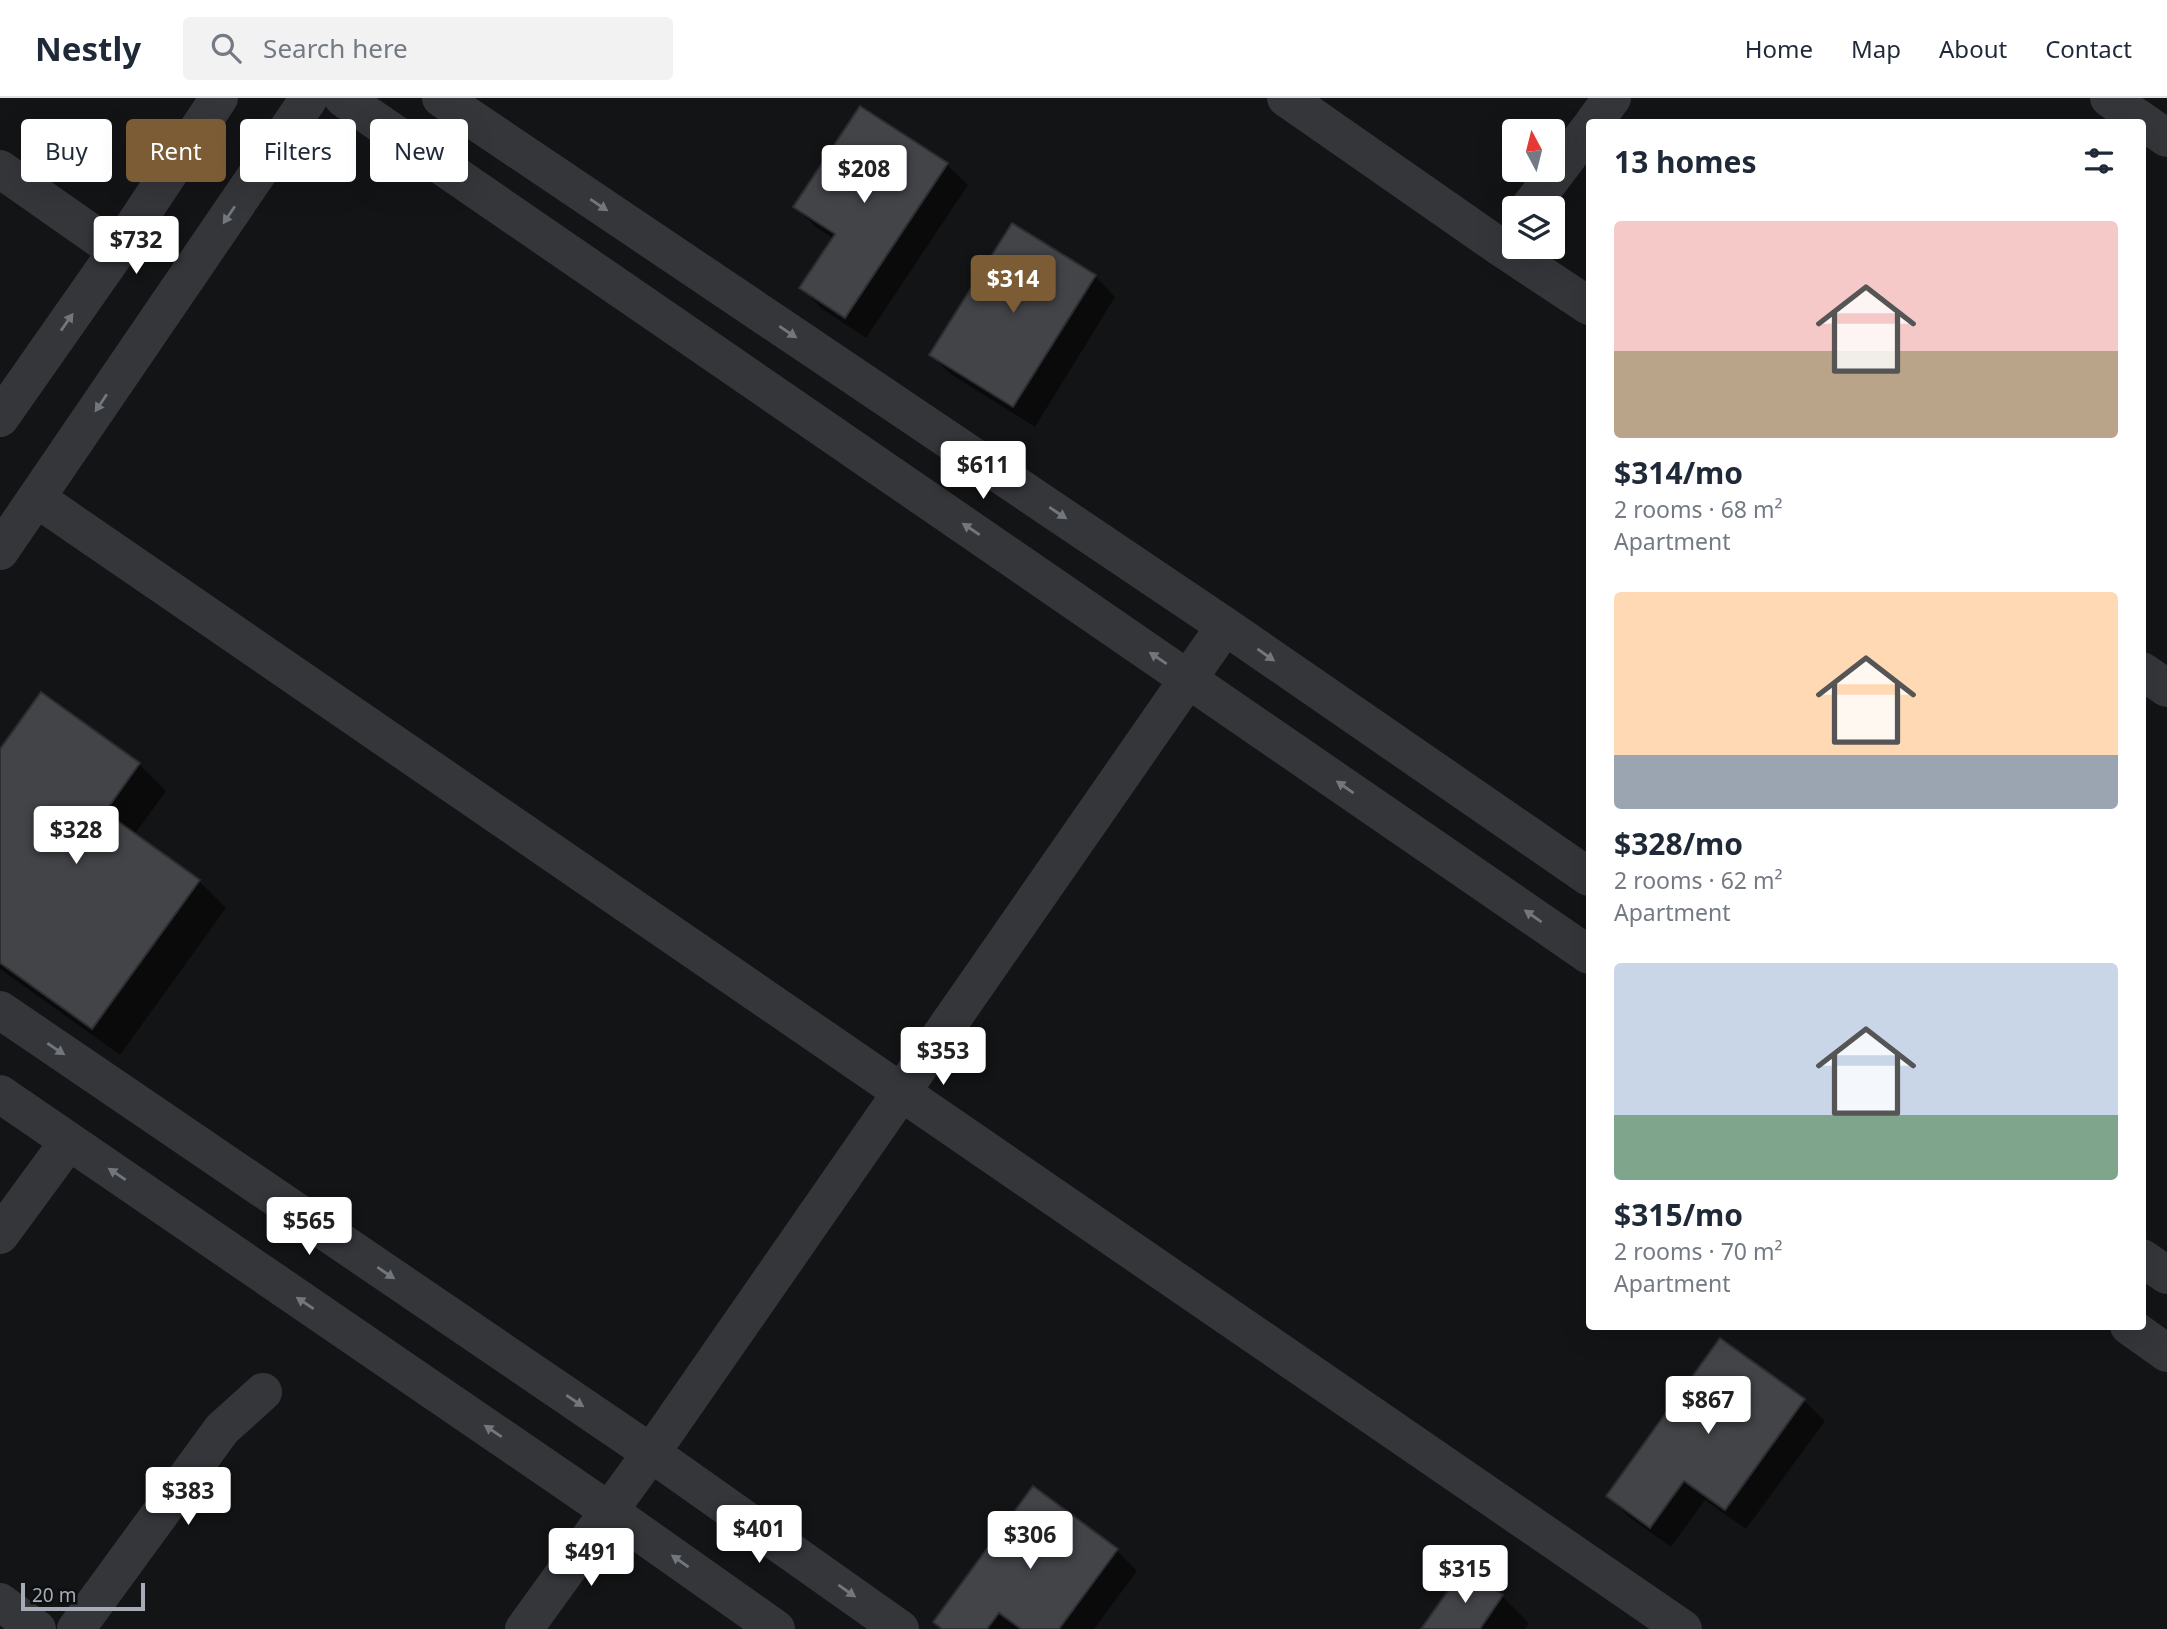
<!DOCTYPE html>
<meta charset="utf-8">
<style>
:root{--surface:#fff;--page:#f2f2f3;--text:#1f2937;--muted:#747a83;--line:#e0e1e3;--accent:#7c5c35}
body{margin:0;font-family:"Noto Sans",sans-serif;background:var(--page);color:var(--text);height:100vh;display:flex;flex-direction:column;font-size:26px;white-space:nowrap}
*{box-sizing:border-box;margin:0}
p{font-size:23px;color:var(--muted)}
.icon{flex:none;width:38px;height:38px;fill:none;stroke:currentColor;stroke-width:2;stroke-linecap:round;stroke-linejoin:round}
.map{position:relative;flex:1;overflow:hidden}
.drawer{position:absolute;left:1586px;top:21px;width:560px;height:1211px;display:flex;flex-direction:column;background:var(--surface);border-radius:7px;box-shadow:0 7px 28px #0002}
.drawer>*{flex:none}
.top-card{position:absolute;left:21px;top:21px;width:665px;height:63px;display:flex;gap:14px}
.needle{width:46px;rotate:353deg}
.buttons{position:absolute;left:1502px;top:21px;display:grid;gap:14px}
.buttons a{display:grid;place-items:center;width:63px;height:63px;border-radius:7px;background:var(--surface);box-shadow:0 7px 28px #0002;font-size:35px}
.scale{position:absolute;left:21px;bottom:18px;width:124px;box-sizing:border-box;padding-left:7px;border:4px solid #a5acb5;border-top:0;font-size:19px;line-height:24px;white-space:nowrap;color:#a5acb5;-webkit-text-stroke:5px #0e0f10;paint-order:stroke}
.price{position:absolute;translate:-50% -60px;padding:0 16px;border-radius:7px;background:#fff;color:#222;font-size:23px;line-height:46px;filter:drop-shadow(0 2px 4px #0008)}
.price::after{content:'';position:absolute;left:50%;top:42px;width:21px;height:16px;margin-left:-10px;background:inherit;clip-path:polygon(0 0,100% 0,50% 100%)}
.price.selected{background:var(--accent);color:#fff}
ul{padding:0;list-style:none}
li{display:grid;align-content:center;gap:14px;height:371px;padding:0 28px}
li span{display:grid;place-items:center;height:217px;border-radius:7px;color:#555}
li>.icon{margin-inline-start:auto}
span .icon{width:126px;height:126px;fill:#fffc;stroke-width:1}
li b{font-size:30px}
h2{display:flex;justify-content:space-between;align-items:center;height:84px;padding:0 28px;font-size:30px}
.pill{padding:0 24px;border-radius:7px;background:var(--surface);box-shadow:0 7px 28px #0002;font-size:24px;line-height:63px}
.pill.selected{background:var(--accent);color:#fff}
header{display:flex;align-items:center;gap:42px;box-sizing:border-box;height:98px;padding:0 35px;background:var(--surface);border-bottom:2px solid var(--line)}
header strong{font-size:33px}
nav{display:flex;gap:38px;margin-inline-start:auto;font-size:24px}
.search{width:490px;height:63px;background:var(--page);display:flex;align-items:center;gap:18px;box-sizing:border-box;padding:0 24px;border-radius:7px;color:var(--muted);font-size:26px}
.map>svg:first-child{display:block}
</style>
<header>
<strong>Nestly</strong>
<div class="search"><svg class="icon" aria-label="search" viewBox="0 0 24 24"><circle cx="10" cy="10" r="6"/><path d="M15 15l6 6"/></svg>Search here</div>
<nav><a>Home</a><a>Map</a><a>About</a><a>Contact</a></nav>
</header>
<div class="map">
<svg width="2167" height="1531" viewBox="0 0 2167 1531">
<rect width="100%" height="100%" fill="#131415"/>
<path fill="#0007" d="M 861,10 L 947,67 L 968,87 L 866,240 L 822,211 L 802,190 L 834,141 L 816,129 L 795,109 Z
M 1095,178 L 1115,199 L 1035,329 L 952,277 L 931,257 Z
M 0,654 L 139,666 L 166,693 L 134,737 L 199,783 L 226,810 L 120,957 L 0,871 Z
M 1721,1243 L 1804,1303 L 1825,1323 L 1746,1431 L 1705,1402 L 1671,1449 L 1629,1419 L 1608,1398 Z
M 1117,1453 L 1137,1473 L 1094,1531 L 942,1531 Z
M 1502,1498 L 1529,1525 L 1525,1531 L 1424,1531 Z"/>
<path fill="#424448" stroke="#2d2e31" stroke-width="2" d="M 860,8 L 948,65 L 845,220 L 799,190 L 835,136 L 793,109 Z
M 1012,125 L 1096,177 L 1013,309 L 929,257 Z
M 41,594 L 140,665 L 105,714 L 200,782 L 92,931 L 0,865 L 0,651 Z
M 1720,1240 L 1805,1301 L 1725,1412 L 1684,1383 L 1650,1430 L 1606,1398 Z
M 1033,1388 L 1118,1451 L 1059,1531 L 1021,1531 L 999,1515 L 987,1531 L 942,1531 L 933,1524 Z
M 1464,1470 L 1503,1497 L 1480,1531 L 1421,1531 Z"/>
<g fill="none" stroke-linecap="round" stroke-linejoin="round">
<path stroke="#34363a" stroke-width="38" d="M 343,0 L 1589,857
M 441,0 L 1225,528 L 1589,779
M 1286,0 L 1500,149 L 1589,208
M 2109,0 L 2167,40
M 1594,24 L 1612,0
M 0,71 L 117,153
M 1529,110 L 1589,31
M 0,320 L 117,153 L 219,0
M 36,400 L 1683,1531
M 0,453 L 309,0
M 2142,573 L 2167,590
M 0,912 L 651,1355 L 900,1531
M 0,996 L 609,1413 L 776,1531
M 0,1137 L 69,1043
M 2142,1160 L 2167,1177
M 2129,1228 L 2167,1255
M 0,1504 L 37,1531
M 76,1531 L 222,1331 L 263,1294
M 524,1531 L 651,1355 L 1225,528"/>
</g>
<defs><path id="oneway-solid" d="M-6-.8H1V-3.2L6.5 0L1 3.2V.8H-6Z" transform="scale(1.75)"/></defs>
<g fill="#72777e">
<use href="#oneway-solid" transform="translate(599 107) rotate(34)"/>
<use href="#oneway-solid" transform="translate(229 117) rotate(124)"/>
<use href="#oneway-solid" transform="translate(67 224) rotate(-55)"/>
<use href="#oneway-solid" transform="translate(788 234) rotate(34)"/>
<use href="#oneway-solid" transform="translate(101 305) rotate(124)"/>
<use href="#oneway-solid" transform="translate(1058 415) rotate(34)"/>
<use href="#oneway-solid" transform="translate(971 431) rotate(-146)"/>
<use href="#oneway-solid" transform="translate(1266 557) rotate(35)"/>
<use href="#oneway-solid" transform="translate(1158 560) rotate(-146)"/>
<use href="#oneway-solid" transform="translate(1345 689) rotate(-145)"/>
<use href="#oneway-solid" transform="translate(1533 818) rotate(-145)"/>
<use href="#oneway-solid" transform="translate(56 951) rotate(34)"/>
<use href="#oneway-solid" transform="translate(117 1076) rotate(-146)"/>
<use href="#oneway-solid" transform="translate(386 1175) rotate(34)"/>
<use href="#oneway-solid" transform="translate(305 1205) rotate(-146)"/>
<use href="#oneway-solid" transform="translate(575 1303) rotate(34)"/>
<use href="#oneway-solid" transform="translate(493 1333) rotate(-146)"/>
<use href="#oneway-solid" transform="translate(680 1463) rotate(-145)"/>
<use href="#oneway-solid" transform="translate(847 1493) rotate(35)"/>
</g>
</svg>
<div class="buttons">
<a><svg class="needle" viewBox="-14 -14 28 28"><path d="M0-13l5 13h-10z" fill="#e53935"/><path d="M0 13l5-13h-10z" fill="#747a83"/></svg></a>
<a><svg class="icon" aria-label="layers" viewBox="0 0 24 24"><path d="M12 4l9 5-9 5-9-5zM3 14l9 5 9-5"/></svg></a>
</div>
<div class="scale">20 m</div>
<b class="price" style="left:864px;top:107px">$208</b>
<b class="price" style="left:136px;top:178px">$732</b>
<b class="price selected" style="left:1013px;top:217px">$314</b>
<b class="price" style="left:983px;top:403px">$611</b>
<b class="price" style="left:76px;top:768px">$328</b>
<b class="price" style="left:943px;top:989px">$353</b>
<b class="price" style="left:309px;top:1159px">$565</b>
<b class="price" style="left:1708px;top:1338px">$867</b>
<b class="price" style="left:188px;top:1429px">$383</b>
<b class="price" style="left:759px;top:1467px">$401</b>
<b class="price" style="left:1030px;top:1473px">$306</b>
<b class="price" style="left:591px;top:1490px">$491</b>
<b class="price" style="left:1465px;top:1507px">$315</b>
<div class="top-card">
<a class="pill">Buy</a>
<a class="pill selected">Rent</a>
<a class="pill">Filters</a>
<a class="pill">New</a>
</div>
<section class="drawer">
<h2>13 homes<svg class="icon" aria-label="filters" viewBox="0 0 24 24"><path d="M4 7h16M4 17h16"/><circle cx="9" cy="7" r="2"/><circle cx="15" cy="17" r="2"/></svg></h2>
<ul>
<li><span style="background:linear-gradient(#f6c9c9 60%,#b9a48a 0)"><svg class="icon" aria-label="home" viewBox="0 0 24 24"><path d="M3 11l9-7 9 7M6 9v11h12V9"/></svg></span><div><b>$314/mo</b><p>2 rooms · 68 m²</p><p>Apartment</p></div></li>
<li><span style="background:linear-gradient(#ffd9b3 75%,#9aa5b1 0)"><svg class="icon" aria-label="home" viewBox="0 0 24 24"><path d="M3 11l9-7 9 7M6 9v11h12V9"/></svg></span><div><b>$328/mo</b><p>2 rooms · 62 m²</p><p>Apartment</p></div></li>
<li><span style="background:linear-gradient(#c9d6e8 70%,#7fa58c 0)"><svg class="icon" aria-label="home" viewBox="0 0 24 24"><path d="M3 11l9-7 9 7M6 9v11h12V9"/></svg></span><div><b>$315/mo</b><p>2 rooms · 70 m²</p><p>Apartment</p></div></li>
</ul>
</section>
</div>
